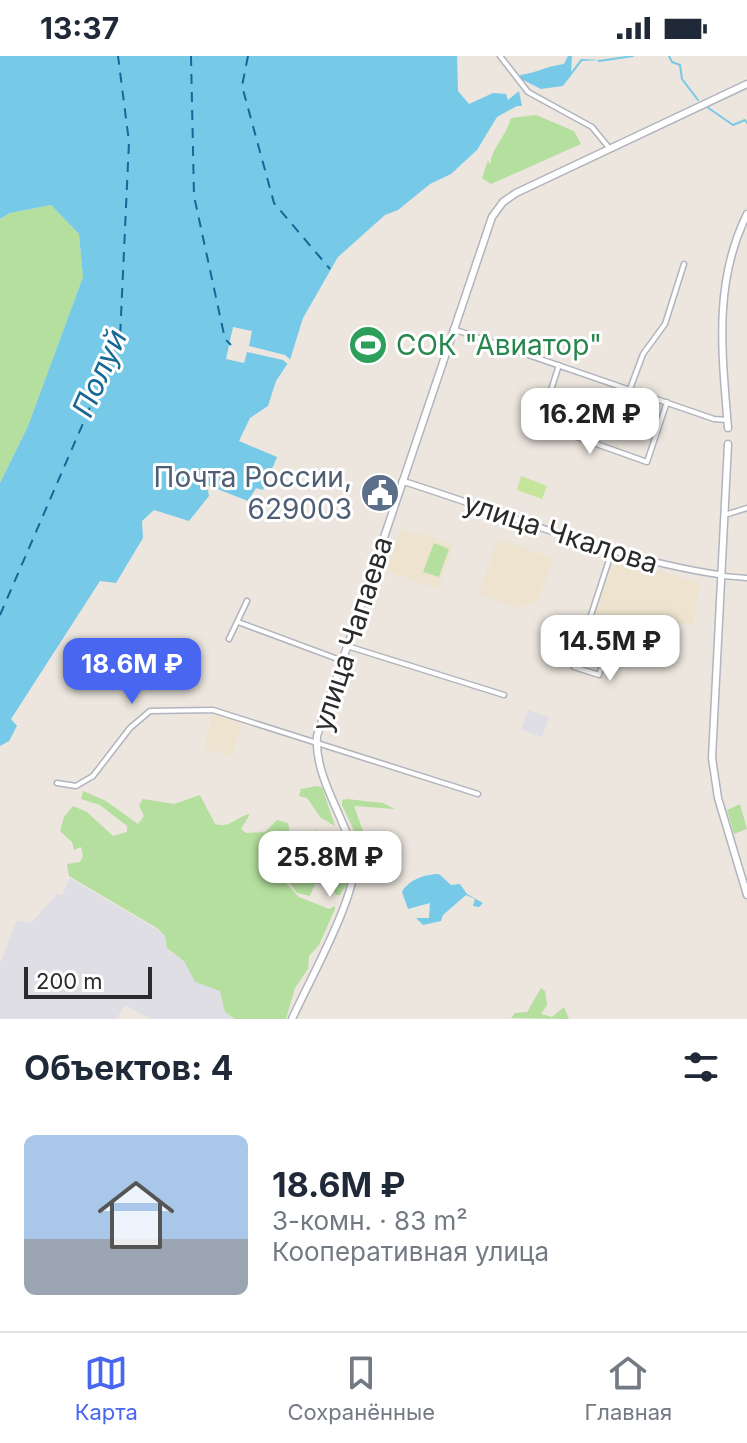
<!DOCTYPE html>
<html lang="ru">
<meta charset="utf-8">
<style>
:root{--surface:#fff;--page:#f6f6f7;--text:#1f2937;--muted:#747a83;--line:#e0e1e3;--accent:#4866f0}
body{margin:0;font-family:Inter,sans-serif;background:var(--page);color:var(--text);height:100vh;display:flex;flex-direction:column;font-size:30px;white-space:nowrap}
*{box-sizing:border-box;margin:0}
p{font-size:26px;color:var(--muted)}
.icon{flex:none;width:44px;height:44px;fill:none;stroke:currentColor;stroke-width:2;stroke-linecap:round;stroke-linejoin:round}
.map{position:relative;height:963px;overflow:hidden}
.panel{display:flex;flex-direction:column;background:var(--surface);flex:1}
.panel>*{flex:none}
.scale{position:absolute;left:24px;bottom:20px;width:128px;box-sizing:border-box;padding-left:8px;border:4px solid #2b2b2b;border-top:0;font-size:22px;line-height:28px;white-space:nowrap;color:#2b2b2b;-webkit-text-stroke:6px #fff;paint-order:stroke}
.price{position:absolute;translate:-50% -68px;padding:0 18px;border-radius:16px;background:#fff;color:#222;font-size:26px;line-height:52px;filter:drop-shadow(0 2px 4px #0008)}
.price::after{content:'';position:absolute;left:50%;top:48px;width:24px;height:18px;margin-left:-12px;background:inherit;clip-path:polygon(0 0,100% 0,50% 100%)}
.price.active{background:var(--accent);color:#fff}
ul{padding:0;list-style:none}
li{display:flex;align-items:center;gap:24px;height:200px;padding:0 24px}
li+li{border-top:2px solid var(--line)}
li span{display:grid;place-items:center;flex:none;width:224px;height:160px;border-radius:12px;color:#555}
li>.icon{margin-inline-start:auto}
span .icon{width:96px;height:96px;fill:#fffc;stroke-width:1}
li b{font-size:34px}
h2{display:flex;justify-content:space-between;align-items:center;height:96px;padding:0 24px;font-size:34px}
.status{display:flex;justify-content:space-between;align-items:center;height:56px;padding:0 40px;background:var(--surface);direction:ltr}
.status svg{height:22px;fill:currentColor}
.menu{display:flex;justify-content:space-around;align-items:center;height:112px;border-top:2px solid var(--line);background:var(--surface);font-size:22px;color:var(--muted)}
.menu a{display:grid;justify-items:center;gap:4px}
.menu .active{color:var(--accent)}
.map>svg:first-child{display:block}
</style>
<div class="status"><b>13:37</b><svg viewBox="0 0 49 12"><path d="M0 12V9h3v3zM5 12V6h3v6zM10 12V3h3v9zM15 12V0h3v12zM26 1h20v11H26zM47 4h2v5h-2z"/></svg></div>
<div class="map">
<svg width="747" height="963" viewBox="0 0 747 963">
<rect width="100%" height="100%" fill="#ece6de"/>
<path fill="#e0dee5" d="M 528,654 L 549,661 L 542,681 L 521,674 Z
M 70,822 L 171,882 L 169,895 L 236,931 L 239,963 L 151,963 L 125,949 L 116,963 L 0,963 L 0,908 L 17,864 L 31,867 L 57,838 L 62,839 Z"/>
<path fill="#ede3cf" d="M 401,473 L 417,479 L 419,476 L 453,489 L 438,533 L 387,515 Z
M 498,483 L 553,502 L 538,545 L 517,552 L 479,538 Z
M 618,502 L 700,527 L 694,568 L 659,567 L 653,581 L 594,561 L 613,504 Z
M 212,657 L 242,666 L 232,701 L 204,692 Z"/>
<path fill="#b4df9e" d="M 536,59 L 574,75 L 581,88 L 491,128 L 482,122 L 488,104 L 490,109 C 492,91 506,81 511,62 Z
M 51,149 L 79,178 L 83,221 L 28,370 L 0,427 L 0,163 L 10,157 Z
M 434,487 L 449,493 L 439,521 L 423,516 Z
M 317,730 L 322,731 L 335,770 L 321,762 L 307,742 L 299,740 L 301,733 Z
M 83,735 L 106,745 L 138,768 L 144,760 L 139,749 L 143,743 L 174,748 L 200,739 L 215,768 C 230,773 237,760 250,758 L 241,773 L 246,777 L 265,776 L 277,764 L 288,767 L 294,799 L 286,822 L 287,828 L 299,841 L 329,853 L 335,850 L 335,853 L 319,889 L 309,900 L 308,913 L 295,932 L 286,963 L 235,963 L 225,956 L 220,935 L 195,926 L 184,905 L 167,892 L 165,880 L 157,872 L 69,820 L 67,808 L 80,806 L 83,800 L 81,791 L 74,794 L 72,786 L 60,775 L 64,761 L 73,750 L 87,756 L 113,780 L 127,776 L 127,770 L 100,749 L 81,743 Z
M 347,743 L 383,747 L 395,753 L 354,750 L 372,801 L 389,804 L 368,806 L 365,814 L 358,783 L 342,749 L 342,744 Z
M 740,748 L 747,773 L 734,778 L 727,754 Z
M 316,773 L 325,785 L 337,776 L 344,796 C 337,805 332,815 333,826 L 339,817 L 346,819 L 347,828 L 340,839 L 336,839 L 331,827 L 315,828 L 310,840 L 297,837 L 289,826 L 297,795 L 305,803 L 330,795 L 327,789 L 314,788 Z
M 541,932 L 545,935 L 547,949 L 541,958 L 552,961 L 564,951 L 569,963 L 511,962 L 515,957 L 527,956 Z"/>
<path fill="#c5e69a" d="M 521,420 L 547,430 L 542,443 L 517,434 Z"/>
<path fill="#77c9e8" d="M 0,0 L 457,0 L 458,35 L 469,48 L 493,37 L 506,38 L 508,44 L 519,35 L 522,50 L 517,50 L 497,61 L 477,94 L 451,118 L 430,128 L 398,154 L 385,159 L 338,201 L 303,262 L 290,304 L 276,325 L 268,350 L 250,362 L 239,385 L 277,401 L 263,434 L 256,432 L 248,445 L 207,429 L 209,440 L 189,465 L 154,454 L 142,465 L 143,482 L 116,527 L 100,525 L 11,663 L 17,670 L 9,685 L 0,690 L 0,427 L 28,370 L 83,221 L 79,178 L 51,149 L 10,157 L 0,163 Z
M 568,0 L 572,0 L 571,16 L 581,3 L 602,4 L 582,5 L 563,30 L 541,33 L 521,23 L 520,19 C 536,17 547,10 564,8 Z
M 439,818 L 451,829 L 460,828 L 467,838 L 483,847 L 479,851 L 473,850 L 475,843 L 466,839 L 443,859 L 441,865 L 423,869 L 416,862 L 429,862 L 430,847 L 408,853 L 402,836 C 408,824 425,818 439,818 Z"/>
<path fill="#ece6de" d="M 233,271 L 252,275 L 249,290 L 285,299 L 293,306 L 291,311 L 283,304 L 247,296 L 244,307 L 226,303 Z"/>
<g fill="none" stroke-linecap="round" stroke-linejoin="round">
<path stroke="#77c9e8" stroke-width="2" d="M 669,0 L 672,6 L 680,9 L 682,23 L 698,44
M 599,5 L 633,0
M 707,51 L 733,69 L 745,64 L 747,67"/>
<path stroke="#156895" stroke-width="2" stroke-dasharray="10 8" stroke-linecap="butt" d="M 191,0 L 194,140 L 225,283 L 231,289
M 248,0 L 242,30 L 274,147 L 330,213
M 0,559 L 120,282 L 129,86 L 118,0"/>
<defs>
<path id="minor" d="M 500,0 L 528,36 L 592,71 L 610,93
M 453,273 L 714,363 L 727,364
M 559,309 L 540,368 L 647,406 L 667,346
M 630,333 L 643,298 L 665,268 L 684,208
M 728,458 L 747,452
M 723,520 L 747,522
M 238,566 L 343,605
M 611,582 L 599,619 L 574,611 L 612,495
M 229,583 L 247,545
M 347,590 L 504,639
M 57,727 L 76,730 L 93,720 L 130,672 L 150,655 L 213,654 L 478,738"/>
<path id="tertiary" d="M 402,425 C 508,458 612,503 722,519"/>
<path id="secondary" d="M 728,372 C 722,297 713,227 747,158
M 728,388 L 712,702 L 718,742 L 747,839
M 292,963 C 307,929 360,835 354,803 C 347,762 314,723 317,680 L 492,161 L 503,146 L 516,137 L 747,28"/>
</defs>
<use href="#minor" stroke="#b1b4be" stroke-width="7"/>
<use href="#tertiary" stroke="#b1b4be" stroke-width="8"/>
<use href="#secondary" stroke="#b1b4be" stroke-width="9"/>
<use href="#minor" stroke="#fff" stroke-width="4"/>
<use href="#tertiary" stroke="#fff" stroke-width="5"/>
<use href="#secondary" stroke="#fff" stroke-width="6"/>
</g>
<defs>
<symbol id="stadium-disc" viewBox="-11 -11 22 22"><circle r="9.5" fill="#2e9e5b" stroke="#fff"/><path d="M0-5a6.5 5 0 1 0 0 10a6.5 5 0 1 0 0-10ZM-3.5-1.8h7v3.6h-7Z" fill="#fff"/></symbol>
<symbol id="civic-disc" viewBox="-11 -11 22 22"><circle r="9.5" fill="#5c6f8a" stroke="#fff"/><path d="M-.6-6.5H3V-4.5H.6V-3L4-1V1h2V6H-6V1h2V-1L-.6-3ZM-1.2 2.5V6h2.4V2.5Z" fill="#fff"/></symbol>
</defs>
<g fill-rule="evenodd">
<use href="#stadium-disc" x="346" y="267" width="44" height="44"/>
<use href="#civic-disc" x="358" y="415" width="44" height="44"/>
</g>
<g text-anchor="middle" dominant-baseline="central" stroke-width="6" stroke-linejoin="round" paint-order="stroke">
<g font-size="28" fill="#27864d" stroke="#fff" text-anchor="start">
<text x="396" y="289">СОК "Авиатор"</text>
</g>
<g font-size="28" fill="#4e5e75" stroke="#fff" text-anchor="end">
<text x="352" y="421">Почта России,<tspan x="352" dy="32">629003</tspan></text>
</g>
<g font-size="28" fill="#2b2b2b" stroke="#fff">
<text transform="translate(561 477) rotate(18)">улица Чкалова</text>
<text transform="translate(352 578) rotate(-72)">улица Чапаева</text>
</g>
<g font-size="30" font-style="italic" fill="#156895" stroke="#fff">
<text transform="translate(99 317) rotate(-66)">Полуй</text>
</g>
</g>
</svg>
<div class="scale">200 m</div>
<b class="price" style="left:590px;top:400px">16.2M ₽</b>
<b class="price" style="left:610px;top:627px">14.5M ₽</b>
<b class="price active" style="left:132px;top:650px">18.6M ₽</b>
<b class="price" style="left:330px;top:843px">25.8M ₽</b>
</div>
<section class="panel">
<h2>Объектов: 4<svg class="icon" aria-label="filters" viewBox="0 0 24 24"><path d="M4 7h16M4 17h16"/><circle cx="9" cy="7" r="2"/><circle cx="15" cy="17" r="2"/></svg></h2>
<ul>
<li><span style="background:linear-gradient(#a9c7e8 65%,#9aa5b1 0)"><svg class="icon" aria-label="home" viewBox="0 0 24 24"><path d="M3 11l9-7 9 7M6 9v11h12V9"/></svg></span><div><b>18.6M ₽</b><p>3-комн. · 83 m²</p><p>Кооперативная улица</p></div></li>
</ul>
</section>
<nav class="menu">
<a class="active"><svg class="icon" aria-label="map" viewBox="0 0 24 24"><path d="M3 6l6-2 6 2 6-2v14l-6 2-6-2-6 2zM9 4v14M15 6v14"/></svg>Карта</a>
<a><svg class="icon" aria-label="saved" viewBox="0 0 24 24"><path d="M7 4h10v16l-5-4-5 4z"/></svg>Сохранённые</a>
<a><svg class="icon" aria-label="home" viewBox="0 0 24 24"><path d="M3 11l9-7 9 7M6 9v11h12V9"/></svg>Главная</a>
</nav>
